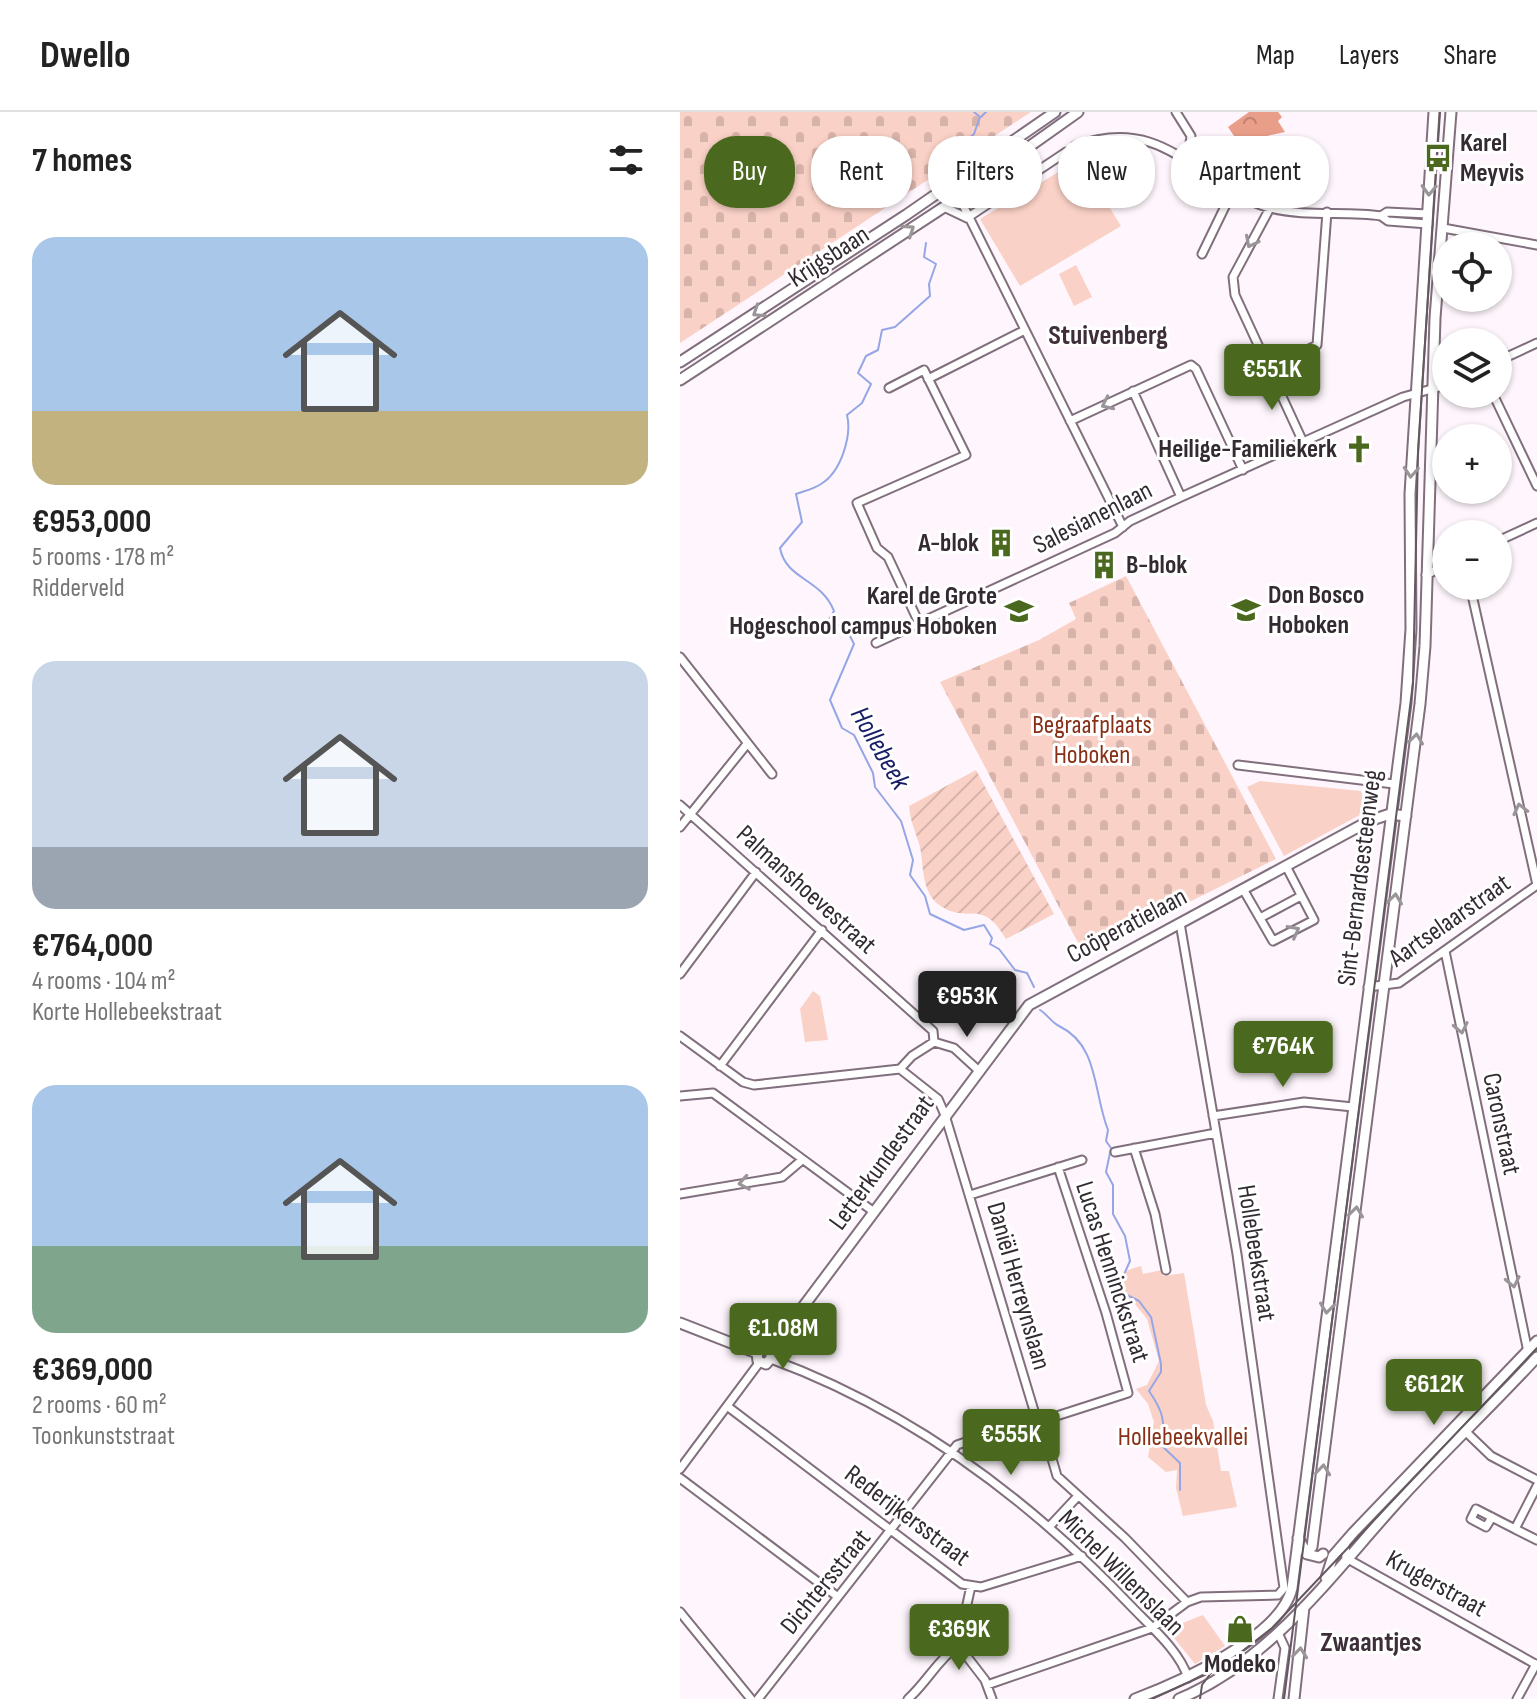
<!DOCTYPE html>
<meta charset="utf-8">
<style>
:root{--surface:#fff;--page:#f2f2f2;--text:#222;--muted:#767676;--line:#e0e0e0;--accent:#4a691e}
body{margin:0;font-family:"Sofia Sans Condensed",sans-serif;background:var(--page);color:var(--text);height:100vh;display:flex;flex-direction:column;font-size:30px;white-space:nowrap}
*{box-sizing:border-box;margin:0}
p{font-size:26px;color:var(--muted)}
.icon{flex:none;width:44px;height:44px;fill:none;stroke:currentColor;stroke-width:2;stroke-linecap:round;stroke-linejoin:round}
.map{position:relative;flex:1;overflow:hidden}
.details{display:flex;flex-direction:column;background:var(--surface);width:680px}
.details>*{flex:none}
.banner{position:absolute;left:24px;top:24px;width:712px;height:72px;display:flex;gap:16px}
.buttons{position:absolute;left:752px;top:120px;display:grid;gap:16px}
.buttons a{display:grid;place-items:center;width:80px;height:80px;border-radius:50%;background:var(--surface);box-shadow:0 2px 6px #0004;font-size:40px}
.price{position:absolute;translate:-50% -68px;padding:0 18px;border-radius:8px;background:var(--accent);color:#fff;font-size:26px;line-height:52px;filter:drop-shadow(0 2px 4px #0008)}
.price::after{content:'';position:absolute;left:50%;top:48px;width:24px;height:18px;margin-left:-12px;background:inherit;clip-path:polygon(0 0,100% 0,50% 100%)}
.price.selected{background:#222;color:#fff}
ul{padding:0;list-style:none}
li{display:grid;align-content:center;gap:16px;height:424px;padding:0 32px}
li span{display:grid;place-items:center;height:248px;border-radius:24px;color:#555}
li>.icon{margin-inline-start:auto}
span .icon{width:144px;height:144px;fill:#fffc;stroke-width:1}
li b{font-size:34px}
h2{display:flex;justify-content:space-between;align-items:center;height:96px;padding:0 32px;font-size:34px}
.pill{padding:0 28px;border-radius:32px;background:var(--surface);box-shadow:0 2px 6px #0004;font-size:28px;line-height:72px}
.pill.selected{background:var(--accent);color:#fff}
header{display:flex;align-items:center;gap:48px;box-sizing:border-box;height:112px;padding:0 40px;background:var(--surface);border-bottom:2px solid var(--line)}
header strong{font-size:38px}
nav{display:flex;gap:44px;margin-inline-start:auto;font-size:28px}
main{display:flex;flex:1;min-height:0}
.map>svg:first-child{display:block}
</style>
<header>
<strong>Dwello</strong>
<nav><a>Map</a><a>Layers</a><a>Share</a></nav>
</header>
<main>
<section class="details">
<h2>7 homes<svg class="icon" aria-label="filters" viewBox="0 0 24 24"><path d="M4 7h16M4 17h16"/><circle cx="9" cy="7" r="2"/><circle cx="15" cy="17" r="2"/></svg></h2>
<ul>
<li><span style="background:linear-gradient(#a9c7e8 70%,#c2b280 0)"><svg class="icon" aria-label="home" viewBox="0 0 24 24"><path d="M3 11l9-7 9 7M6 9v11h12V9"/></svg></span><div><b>€953,000</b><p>5 rooms · 178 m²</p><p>Ridderveld</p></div></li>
<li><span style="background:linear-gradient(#c9d6e8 75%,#9aa5b1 0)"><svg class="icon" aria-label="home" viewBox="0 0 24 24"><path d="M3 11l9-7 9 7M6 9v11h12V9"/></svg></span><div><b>€764,000</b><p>4 rooms · 104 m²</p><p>Korte Hollebeekstraat</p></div></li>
<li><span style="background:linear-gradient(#a9c7e8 65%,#7fa58c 0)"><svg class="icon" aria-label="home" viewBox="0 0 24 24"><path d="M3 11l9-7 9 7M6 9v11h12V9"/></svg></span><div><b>€369,000</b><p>2 rooms · 60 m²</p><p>Toonkunststraat</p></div></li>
</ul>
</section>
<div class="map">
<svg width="857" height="1587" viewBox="0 0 857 1587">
<defs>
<pattern id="forest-crowns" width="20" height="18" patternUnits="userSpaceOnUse" patternTransform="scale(2)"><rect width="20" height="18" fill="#e99e89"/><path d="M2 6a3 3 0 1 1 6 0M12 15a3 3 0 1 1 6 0" fill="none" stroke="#bd8171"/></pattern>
<pattern id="cemetery-stones" width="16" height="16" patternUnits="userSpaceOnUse" patternTransform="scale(2)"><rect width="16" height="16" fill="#fad1c6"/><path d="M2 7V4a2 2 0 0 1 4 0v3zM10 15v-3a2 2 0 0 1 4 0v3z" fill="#d7b4ab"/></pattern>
<pattern id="garden-furrows" width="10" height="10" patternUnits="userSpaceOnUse" patternTransform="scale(2)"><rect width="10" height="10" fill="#fad1c6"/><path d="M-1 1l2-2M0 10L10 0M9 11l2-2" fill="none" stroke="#d7b4ab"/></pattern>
</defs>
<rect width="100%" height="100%" fill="#fef6fc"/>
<path fill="url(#forest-crowns)" d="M 569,0 L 598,0 L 602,5 L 598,9 L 605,20 L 558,30 L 548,15 Z"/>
<path fill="url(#cemetery-stones)" d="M 0,0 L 351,0 L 0,231 Z
M 446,464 L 596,747 L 404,842 L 260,570 L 359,528 L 396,507 L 389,491 Z"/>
<path fill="#fad1c6" d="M 400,47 L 441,114 L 340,174 L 300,107 Z
M 396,153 L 412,185 L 394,194 L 379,162 Z
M 580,669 L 681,679 L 687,699 L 604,744 L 567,675 Z
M 133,879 L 140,884 L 148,928 L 125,930 L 120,897 Z
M 461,1154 L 463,1162 L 482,1158 L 483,1164 L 504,1161 L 526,1293 L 533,1309 L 541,1359 L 549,1359 L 557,1395 L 503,1404 L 496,1376 L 497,1358 L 486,1360 L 468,1345 L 474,1310 L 468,1292 L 456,1277 L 467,1273 L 479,1249 L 467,1207 L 455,1192 L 442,1190 L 432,1182 C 433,1164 445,1158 461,1154 Z
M 523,1503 L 545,1534 L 515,1552 L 487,1517 Z"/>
<path fill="url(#garden-furrows)" d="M 296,658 L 374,802 L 326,827 C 301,784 290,814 259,793 C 241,779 244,755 240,735 C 236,721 230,709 229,694 Z"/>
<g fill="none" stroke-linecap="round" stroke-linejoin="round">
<path stroke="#95a6e6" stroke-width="2" d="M 301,5 L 306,0
M 265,57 L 265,46 L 294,22 L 300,5 L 294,0
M 246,131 L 244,145 L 256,152 L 249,172 L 250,184 L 215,215 L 202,218 L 198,238 L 186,244 L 178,261 L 191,272 L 182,291 L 167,303 C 172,324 161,360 141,372 C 134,377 124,379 116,382 L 122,410 L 100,436 C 106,468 141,466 154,499 L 149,507 L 168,520 L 174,532 L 150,588 L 162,616 L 174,623 L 193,661 L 195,675 L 221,709 L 233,748 L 230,763 L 245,784 L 250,802 L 284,818 L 304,813 L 312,826 L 310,832 L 319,837 L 335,858 L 347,861 L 354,875
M 360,898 C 367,902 371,910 379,914 C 419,933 413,980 428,1018 L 426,1029 L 431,1036 L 426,1060 L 433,1073 L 433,1102 L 445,1124 L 450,1149 L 437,1178 L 459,1189 L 471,1205 L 481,1252 L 481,1260 L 469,1279 C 483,1299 486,1310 481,1333 L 500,1351 L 500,1378"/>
<defs>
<path id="street" d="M 496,0 L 511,24 L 509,38
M 395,34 C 489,0 518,77 590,96 C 625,105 666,99 701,104 L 707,100 L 748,102
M 279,85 L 443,415
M 264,95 L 287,106
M 590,96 L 553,165 L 555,183 L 623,330
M 701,104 L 708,109 L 748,112
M 287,106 L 386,40
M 763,116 L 857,133
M 522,142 L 553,78
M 818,249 L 857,231
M 590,257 L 637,233 L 647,100
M 248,267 L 343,219
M 209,276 L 244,258 L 286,343 L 177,391 L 197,436 L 208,445 L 239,511
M 453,279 L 501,385
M 813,282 L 857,374
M 390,309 L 511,253 L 516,257 L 563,358
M 818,429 L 857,411
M 746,463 L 766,453
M 790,474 L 857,773
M 196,531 L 435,421 L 450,409 L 501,385 L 723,285 L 766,273
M 0,545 L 92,662
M 558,653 L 714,672
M 0,693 L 253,919 L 254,930
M 0,715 L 67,632
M 563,777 L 593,829 L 634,808 L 606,754
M 580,806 L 621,784
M 765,839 L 848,1240
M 0,862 L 76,760
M 688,875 L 719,871 L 857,773
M 0,924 L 63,970 L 74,973 L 220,957
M 254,930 L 274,936 L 298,958
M 40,954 L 142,818
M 220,957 L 258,987 L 265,1003 L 355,1302 L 361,1309 L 377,1364 L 445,1426 L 507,1490
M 220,957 L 232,944 L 254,930
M 0,984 L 33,981 L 194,1100
M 533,1004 L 624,990 L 673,995
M 454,1036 L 475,1102 L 486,1158
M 435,1040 L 536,1021
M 0,1082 L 102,1065 L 122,1048
M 290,1083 L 402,1048
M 91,1247 C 230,1298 350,1388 451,1494 C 470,1514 500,1539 508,1566
M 47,1294 L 282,1472 L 301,1475 L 402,1444
M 361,1309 L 448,1281 L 426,1201 L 378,1055
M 785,1319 L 811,1344 L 857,1368
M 0,1357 L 79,1251
M 0,1366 L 158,1485
M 857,1374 L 835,1417 L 857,1428
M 812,1405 L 806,1415 L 791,1407 L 796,1397 L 835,1417
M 369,1415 L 398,1384
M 665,1432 L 666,1446 L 857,1553
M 0,1500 L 71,1587
M 278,1533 L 305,1568 L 312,1587
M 278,1533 L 291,1474
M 307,1573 L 472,1516 L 507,1490 L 521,1485 L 598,1483 L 604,1476 L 557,1142 L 500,811
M 78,1587 L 277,1333 L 337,1312
M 228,1587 C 247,1570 256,1550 278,1533
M 598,1587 L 605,1536 L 599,1523
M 837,1587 L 856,1552"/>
<path id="secondary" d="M 0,250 L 226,103 L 375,0
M 0,268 L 264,95 L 398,0
M 0,1211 L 77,1241
M 77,1241 L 84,1237 L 89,1238 L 99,1227 L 349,893 L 689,709 L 710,702 L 726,704
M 77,1241 L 78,1249 L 86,1252 L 92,1245 L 89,1238
M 618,1426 L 627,1442 L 639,1445 L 643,1442
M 632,1435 L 740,592 L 745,534 L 755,206 L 771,0
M 646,1466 L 653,1444 L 673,1421 L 857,1229
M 455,1587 C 498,1571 601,1525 612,1476 L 726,591 L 731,517 L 730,382 L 754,0
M 499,1587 C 594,1547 654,1459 722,1385 C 766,1337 813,1293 857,1245
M 614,1587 L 624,1495"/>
</defs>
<use href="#street" stroke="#816f7d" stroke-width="11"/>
<use href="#secondary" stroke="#816f7d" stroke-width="13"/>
<use href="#street" stroke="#fff" stroke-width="7"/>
<use href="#secondary" stroke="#fff" stroke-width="9"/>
<path stroke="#625a60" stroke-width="2" d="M 472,1587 L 542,1555 L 592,1516 L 857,1236
M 520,1587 L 522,1573 L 531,1561
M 604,1587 L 733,571 L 738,339 L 760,0"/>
</g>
<defs><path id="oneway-chevron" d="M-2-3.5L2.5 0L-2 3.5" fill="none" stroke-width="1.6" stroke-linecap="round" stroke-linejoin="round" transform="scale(2)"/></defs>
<g stroke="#999598">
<use href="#oneway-chevron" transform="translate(749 78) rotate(92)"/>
<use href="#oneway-chevron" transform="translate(229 118) rotate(-34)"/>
<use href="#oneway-chevron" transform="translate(571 130) rotate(117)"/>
<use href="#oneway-chevron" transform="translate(78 200) rotate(147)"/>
<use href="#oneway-chevron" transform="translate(427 292) rotate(155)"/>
<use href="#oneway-chevron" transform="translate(731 360) rotate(94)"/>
<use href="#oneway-chevron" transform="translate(736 627) rotate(-83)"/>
<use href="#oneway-chevron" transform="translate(840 697) rotate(-103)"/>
<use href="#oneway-chevron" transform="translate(715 787) rotate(-83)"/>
<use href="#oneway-chevron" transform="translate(614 819) rotate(-28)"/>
<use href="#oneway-chevron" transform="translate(781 916) rotate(78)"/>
<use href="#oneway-chevron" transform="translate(64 1071) rotate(170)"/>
<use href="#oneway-chevron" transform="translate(676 1100) rotate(-83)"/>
<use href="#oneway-chevron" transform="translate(833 1170) rotate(78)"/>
<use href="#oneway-chevron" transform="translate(647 1196) rotate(97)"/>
<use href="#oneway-chevron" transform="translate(643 1358) rotate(-84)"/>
<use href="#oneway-chevron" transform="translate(620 1541) rotate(-84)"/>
</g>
<defs>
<symbol id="bus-bare" viewBox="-9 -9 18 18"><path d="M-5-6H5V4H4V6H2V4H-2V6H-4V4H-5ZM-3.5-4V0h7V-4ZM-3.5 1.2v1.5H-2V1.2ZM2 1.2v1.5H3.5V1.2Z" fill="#4a691e" stroke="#fff" stroke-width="2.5" paint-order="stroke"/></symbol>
<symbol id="church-bare" viewBox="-9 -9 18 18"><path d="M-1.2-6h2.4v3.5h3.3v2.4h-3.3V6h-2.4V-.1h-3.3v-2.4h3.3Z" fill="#4a691e" stroke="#fff" stroke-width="2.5" paint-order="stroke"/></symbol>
<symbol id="building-bare" viewBox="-9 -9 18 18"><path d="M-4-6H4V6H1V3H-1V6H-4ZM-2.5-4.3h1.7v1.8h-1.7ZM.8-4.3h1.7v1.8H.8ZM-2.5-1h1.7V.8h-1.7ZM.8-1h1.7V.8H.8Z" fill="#4a691e" stroke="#fff" stroke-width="2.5" paint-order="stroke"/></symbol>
<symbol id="school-bare" viewBox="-9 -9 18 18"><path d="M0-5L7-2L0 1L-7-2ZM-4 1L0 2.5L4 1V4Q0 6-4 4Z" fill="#4a691e" stroke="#fff" stroke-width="2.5" paint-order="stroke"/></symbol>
<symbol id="shop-bare" viewBox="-9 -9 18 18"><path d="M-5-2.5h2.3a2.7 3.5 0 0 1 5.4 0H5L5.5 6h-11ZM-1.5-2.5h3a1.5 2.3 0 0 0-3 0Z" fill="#4a691e" stroke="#fff" stroke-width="2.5" paint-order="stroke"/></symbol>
</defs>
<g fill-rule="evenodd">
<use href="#bus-bare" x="738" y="26" width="40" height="40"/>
<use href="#church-bare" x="659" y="317" width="40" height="40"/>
<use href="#building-bare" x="301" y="411" width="40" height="40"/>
<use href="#building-bare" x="404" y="433" width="40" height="40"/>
<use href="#school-bare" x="546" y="478" width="40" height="40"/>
<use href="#school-bare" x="319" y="479" width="40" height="40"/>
<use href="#shop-bare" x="540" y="1497" width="40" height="40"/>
</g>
<g text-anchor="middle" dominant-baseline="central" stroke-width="6" stroke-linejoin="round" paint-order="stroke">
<g font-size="26" font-weight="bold" fill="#332b31" stroke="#fff" text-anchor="start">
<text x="780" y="31">Karel<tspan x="780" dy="30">Meyvis</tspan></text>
<text x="657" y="337" text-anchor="end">Heilige-Familiekerk</text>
<text x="299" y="431" text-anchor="end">A-blok</text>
<text x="446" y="453">B-blok</text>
<text x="588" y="483">Don Bosco<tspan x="588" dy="30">Hoboken</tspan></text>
<text x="317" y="484" text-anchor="end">Karel de Grote<tspan x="317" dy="30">Hogeschool campus Hoboken</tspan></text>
<text x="560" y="1552" text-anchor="middle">Modeko</text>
</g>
<g font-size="26" fill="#332b31" stroke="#fff">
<text transform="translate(149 145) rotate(-33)">Krijgsbaan</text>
<text transform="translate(413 406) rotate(-27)">Salesianenlaan</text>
<text transform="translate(680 766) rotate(-83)">Sint-Bernardsesteenweg</text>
<text transform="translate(126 778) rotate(42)">Palmanshoevestraat</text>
<text transform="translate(770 809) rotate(-35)">Aartselaarstraat</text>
<text transform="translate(447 814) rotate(-28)">Coöperatielaan</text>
<text transform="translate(821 1012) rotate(78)">Caronstraat</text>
<text transform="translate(202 1051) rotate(-54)">Letterkundestraat</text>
<text transform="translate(576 1141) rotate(81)">Hollebeekstraat</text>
<text transform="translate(432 1160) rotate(72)">Lucas Henninckstraat</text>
<text transform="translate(338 1174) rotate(74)">Daniël Herreynslaan</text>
<text transform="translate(227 1404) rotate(37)">Rederijkersstraat</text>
<text transform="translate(441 1461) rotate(45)">Michel Willemslaan</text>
<text transform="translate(146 1470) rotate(-51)">Dichtersstraat</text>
<text transform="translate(756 1472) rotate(29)">Krugerstraat</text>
</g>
<g font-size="26" fill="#873017" stroke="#fff">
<text x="412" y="613">Begraafplaats<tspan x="412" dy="30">Hoboken</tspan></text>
<text x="503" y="1325">Hollebeekvallei</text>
</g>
<g font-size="28" font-weight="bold" fill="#3d2e3a" stroke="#fff">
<text x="428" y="223">Stuivenberg</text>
<text x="691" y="1530">Zwaantjes</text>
</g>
<g font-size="28" font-style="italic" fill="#181d65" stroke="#fff">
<text transform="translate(200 636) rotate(60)">Hollebeek</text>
</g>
</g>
</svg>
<div class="buttons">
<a><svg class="icon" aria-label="locate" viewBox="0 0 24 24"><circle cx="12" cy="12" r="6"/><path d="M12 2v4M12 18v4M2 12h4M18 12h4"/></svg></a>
<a><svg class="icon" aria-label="layers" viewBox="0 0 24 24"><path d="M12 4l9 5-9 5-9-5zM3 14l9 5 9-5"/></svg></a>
<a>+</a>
<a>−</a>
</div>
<b class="price" style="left:592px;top:300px">€551K</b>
<b class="price selected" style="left:287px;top:927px">€953K</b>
<b class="price" style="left:603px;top:977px">€764K</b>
<b class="price" style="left:103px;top:1259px">€1.08M</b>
<b class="price" style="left:754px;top:1315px">€612K</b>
<b class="price" style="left:331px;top:1365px">€555K</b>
<b class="price" style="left:279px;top:1560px">€369K</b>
<div class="banner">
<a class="pill selected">Buy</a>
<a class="pill">Rent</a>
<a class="pill">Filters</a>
<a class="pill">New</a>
<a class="pill">Apartment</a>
</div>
</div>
</main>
